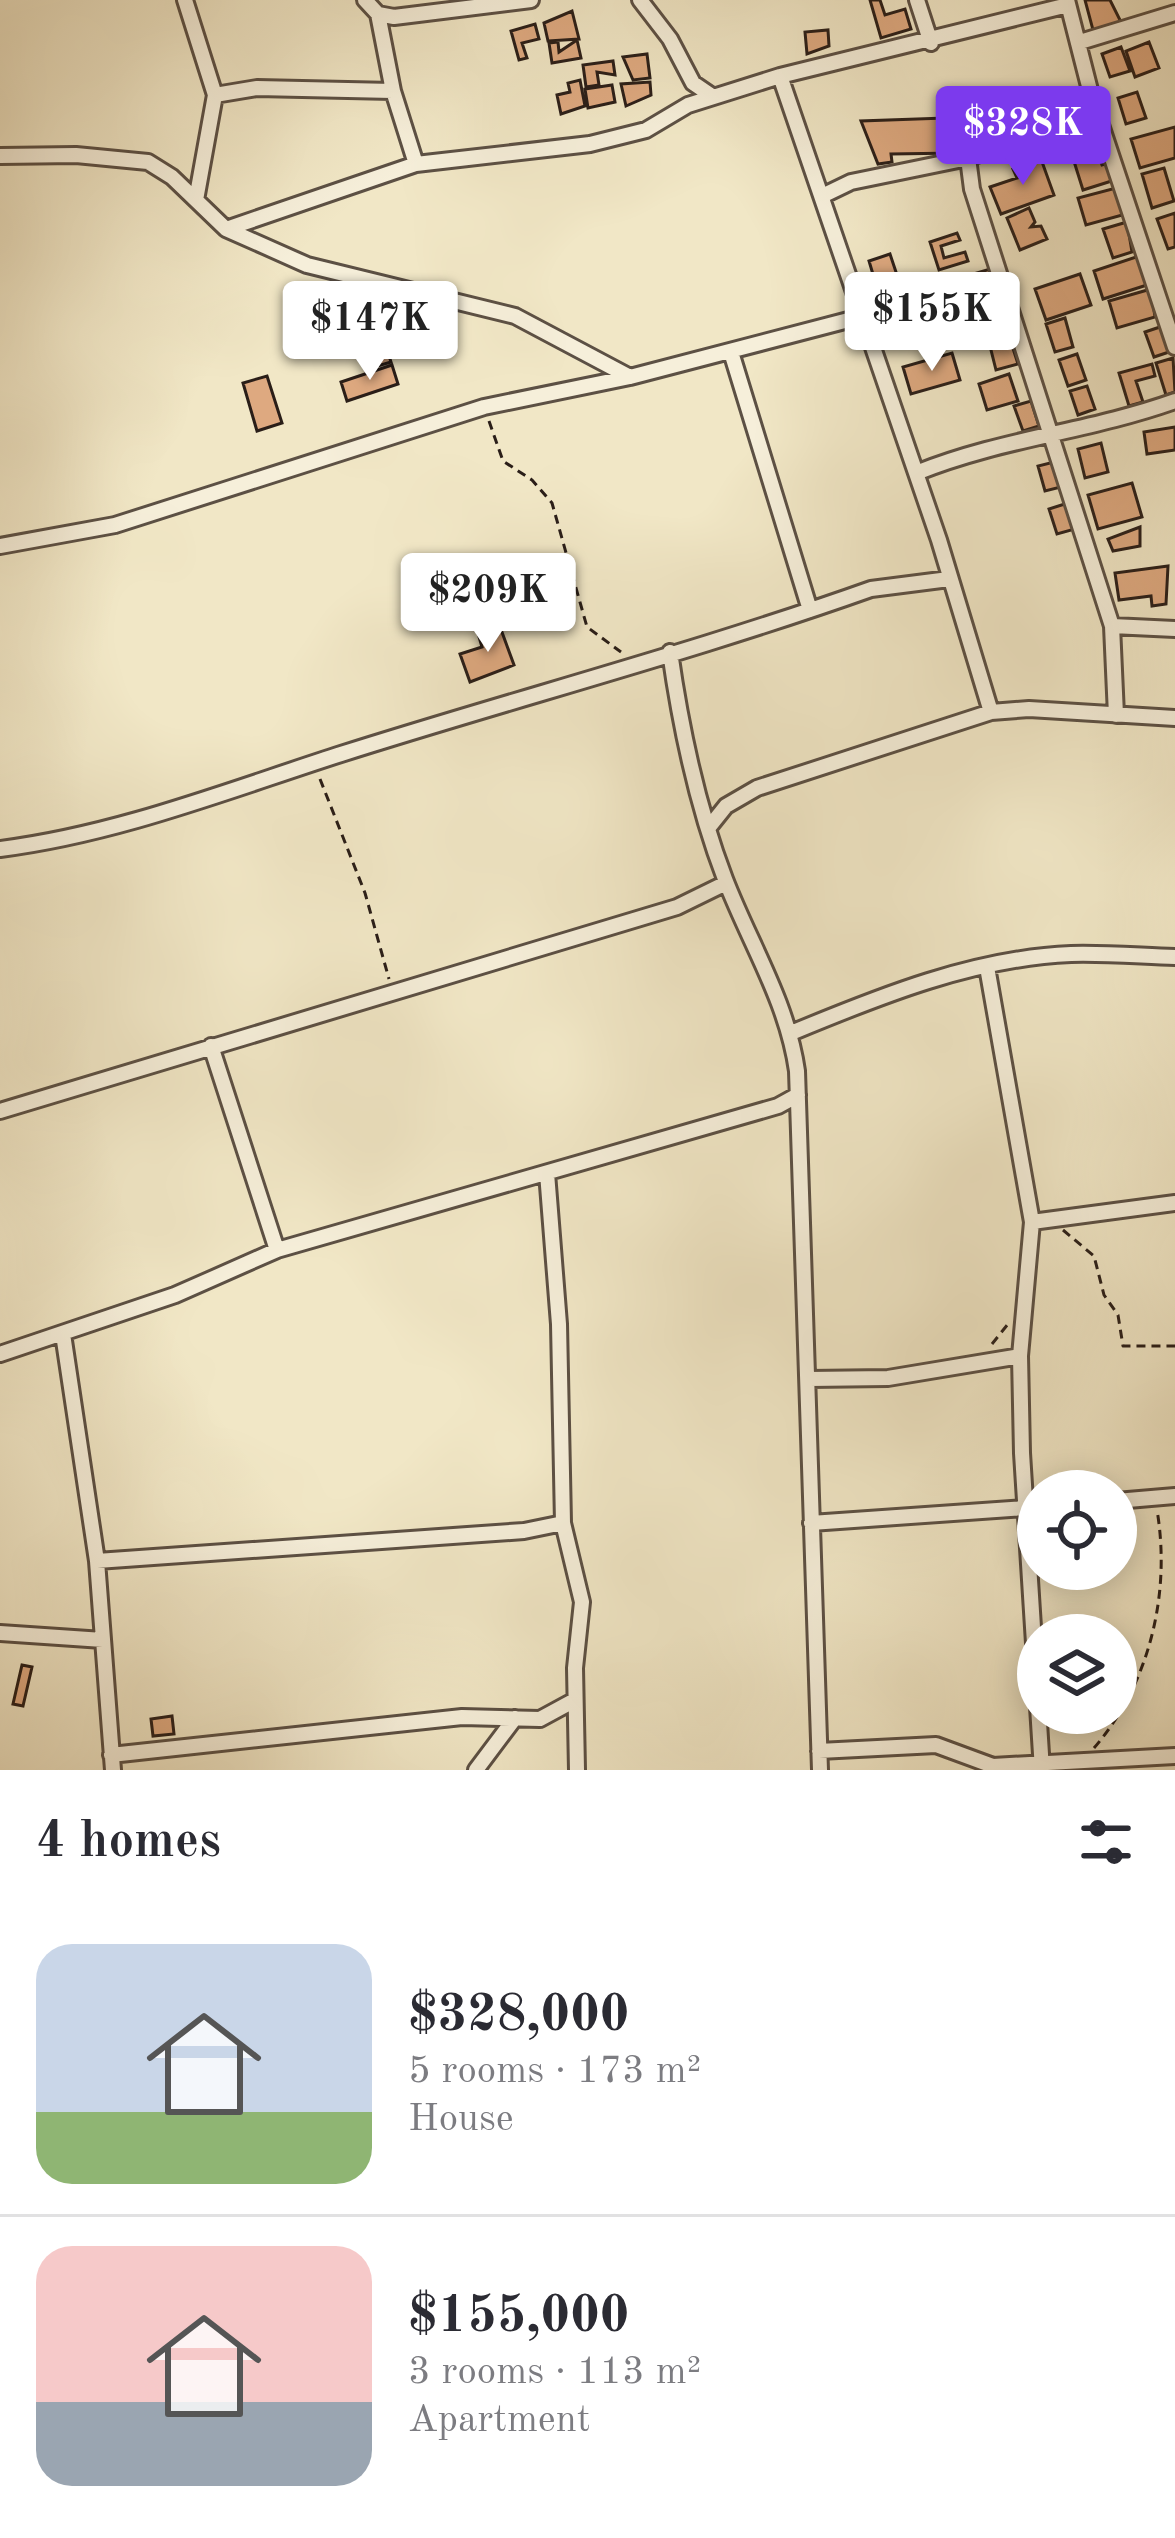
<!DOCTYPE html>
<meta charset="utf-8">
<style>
:root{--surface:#fff;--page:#f2f2f3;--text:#2b2b33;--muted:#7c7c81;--line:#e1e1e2;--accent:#7c3aed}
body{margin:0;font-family:"Old Standard TT",serif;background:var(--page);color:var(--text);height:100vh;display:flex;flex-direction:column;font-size:45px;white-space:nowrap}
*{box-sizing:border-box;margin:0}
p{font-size:39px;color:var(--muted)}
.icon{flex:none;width:66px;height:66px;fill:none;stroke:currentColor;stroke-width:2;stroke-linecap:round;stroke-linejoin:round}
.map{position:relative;height:1770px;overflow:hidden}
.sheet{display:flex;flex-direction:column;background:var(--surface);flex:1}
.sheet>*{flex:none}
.fabs{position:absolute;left:1017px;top:1470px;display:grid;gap:24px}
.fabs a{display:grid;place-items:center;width:120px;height:120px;border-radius:50%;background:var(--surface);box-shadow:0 6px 30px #0003;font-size:60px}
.price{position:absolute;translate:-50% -102px;padding:0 27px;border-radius:12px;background:#fff;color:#222;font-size:39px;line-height:78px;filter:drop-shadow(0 3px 6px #0008)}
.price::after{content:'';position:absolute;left:50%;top:72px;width:36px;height:27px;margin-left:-18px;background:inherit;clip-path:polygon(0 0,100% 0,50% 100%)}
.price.on{background:var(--accent);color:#fff}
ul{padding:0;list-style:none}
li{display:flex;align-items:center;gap:36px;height:300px;padding:0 36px}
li+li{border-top:3px solid var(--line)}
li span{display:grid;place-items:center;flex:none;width:336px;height:240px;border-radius:36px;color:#555}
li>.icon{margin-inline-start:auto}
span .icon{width:144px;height:144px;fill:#fffc;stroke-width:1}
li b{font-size:51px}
h2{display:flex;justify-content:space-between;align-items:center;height:144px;padding:0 36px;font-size:51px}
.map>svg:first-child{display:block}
</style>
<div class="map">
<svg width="1175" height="1770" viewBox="0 0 1175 1770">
<rect width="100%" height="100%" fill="#f1e7c6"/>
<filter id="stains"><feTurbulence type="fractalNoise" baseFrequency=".00167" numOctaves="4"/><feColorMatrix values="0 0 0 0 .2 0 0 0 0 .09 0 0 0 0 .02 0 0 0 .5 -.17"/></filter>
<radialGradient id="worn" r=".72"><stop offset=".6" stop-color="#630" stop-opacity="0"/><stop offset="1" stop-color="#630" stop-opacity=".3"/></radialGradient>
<path fill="#dea980" stroke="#2a1e18" stroke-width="3" d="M 870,0 L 880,0 L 885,15 L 905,9 L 911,29 L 881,38 Z
M 1085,0 L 1110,0 L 1121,22 L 1093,30 Z
M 572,11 L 579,39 L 548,41 L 544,23 Z
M 535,24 L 539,39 L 522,43 L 527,58 L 519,60 L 511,31 Z
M 828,30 L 829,46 L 807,54 L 805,32 Z
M 577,40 L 581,58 L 552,63 L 549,43 L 558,42 L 559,52 Z
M 1149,42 L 1159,68 L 1135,77 L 1126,51 Z
M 1121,47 L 1130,71 L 1110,77 L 1102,54 Z
M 647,54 L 650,78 L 633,80 L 623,57 Z
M 613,61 L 615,75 L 597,72 L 599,85 L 586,87 L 583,65 Z
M 580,80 L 585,106 L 561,114 L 557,95 L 570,92 L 568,83 Z
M 650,82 L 651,95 L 626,106 L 621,84 Z
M 612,85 L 615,102 L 588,108 L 585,89 Z
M 1137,92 L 1146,118 L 1126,124 L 1118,98 Z
M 945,118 L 956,153 L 891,154 L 892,162 L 878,164 L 861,121 Z
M 1175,127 L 1175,158 L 1140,168 L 1131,139 Z
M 1096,148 L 1102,165 L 1112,162 L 1118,179 L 1083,190 L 1072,155 Z
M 1041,159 L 1054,195 L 1001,214 L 990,187 L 1017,178 L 1013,169 Z
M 1164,168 L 1174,201 L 1152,208 L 1142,174 Z
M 1116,188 L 1126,214 L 1086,225 L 1078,198 Z
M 1029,208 L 1035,222 L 1031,227 L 1041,226 L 1047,239 L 1020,250 L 1007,218 Z
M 1175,213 L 1175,247 L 1168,249 L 1157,219 Z
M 1127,222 L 1132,252 L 1113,258 L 1103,229 Z
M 957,233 L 960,240 L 941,246 L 944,258 L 965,252 L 968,261 L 939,270 L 930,242 Z
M 890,254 L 900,284 L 878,291 L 869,261 Z
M 1139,256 L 1148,270 L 1143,274 L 1147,285 L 1103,299 L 1094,271 Z
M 990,269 L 998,295 L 978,301 L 970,275 Z
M 1080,274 L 1091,305 L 1046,320 L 1035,289 Z
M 367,287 L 391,362 L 368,369 L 343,294 Z
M 1151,289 L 1155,317 L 1117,328 L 1109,301 Z
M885 306a13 13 0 1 1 26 0a13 13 0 1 1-26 0Z
M 1001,305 L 1009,329 L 989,335 L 982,311 Z
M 1065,318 L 1073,347 L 1055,352 L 1046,324 Z
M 1163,326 L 1172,351 L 1154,357 L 1145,332 Z
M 1009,336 L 1018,364 L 996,370 L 989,342 Z
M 952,353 L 960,380 L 911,394 L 903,367 Z
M 1077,354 L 1086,380 L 1068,386 L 1059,360 Z
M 1173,358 L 1175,392 L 1166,395 L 1156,363 Z
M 1152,364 L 1155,376 L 1136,381 L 1143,402 L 1129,406 L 1119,373 Z
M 392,365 L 398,384 L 347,401 L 341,382 Z
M 1009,374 L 1018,401 L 987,410 L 979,384 Z
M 267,376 L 282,423 L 257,431 L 243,383 Z
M 1087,386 L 1095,409 L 1078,415 L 1070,391 Z
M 1031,401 L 1039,426 L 1023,431 L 1014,406 Z
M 1175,427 L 1175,450 L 1147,454 L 1144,432 Z
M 1101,443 L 1108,472 L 1085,478 L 1078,449 Z
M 1054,462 L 1061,487 L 1045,491 L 1038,466 Z
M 1132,483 L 1142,517 L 1098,529 L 1088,495 Z
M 1071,502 L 1075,529 L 1057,534 L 1049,509 Z
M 1140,527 L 1140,546 L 1113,551 L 1108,539 Z
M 1168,566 L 1166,604 L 1152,606 L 1151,596 L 1119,600 L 1115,573 Z
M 499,624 L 514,665 L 470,682 L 460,654 L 482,647 L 477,630 Z
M 22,1665 L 32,1667 L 23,1706 L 13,1704 Z
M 172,1716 L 174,1734 L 153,1736 L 151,1719 Z"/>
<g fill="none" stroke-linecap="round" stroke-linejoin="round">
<defs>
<path id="minor" d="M 185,0 L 215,95 L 196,200
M 365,0 L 378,14 L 394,17 L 531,0
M 640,0 L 670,39 L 693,83 L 712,96
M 917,0 L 931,43
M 1067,0 L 1092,98 L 1175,347
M 378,14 L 393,91 L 416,164
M 1080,42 L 1175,13
M 780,76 L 939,540 L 991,712
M 215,95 L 257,88 L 393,91
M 0,156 L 76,155 L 148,162 L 172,177 L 226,229 L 307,265 L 515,316 L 630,377
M 968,158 L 972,189 L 1112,626 L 1116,715
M 822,196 L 851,182 L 968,158 L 1098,112
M 226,229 L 416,164 L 590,144 L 646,130 L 688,105 L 780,76 L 1068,5
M 731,352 L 810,610
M 916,473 C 1003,438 1088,432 1175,401
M 0,546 L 115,525 L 484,407 L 630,377 L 860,317
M 1112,626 L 1175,629
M 670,652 C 681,730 697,806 725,879 C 750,944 787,1001 797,1071 L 820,1770
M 710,826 L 726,806 L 757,788 L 991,712 L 1029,709 L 1175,718
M 0,849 C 118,834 229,790 341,754 C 517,698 697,651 871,589 L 949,579
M 987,967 L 1032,1222 L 1020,1356 L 1022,1453 L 1042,1770
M 791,1033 C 880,996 974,958 1071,954 C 1106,953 1141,956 1175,957
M 211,1046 L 277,1250
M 0,1111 L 677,907 L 726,883
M 547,1173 L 559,1324 L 563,1523 L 582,1602 L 575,1668 L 577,1770
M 1032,1222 L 1175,1203
M 63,1334 L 97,1561 L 113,1770
M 0,1354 L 175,1295 L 277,1250 L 778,1106 L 798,1095
M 809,1379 L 888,1378 L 1020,1356
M 1116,1501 L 1175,1496
M 811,1523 L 1038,1507
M 97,1561 L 524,1531 L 563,1523
M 0,1633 L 103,1640
M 819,1751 L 936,1745 L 993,1766 L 1175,1756
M 111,1755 L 462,1717 L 540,1719 L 575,1700
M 476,1770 L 515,1718"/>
</defs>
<use href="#minor" stroke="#5c5044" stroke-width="20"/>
<path stroke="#2a1e18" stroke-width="3" stroke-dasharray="9 6" stroke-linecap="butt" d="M 489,421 L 503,461 L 532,480 L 552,503 L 587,627 L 621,652
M 320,779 L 365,893 L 389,979
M 1063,1230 L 1094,1256 L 1104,1295 L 1118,1315 L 1123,1346 L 1175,1346
M 992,1344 L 1008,1324
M 1094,1748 C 1150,1683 1171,1593 1157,1510"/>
<use href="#minor" stroke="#f6efda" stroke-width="14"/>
</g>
<rect width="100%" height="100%" filter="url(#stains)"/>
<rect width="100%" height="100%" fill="url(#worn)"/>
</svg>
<div class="fabs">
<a><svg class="icon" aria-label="locate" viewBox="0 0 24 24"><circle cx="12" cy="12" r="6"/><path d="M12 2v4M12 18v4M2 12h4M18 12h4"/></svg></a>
<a><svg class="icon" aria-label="layers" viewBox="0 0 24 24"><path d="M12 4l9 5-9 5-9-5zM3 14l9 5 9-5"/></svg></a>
</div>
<b class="price on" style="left:1023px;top:188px">$328K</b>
<b class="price" style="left:932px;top:374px">$155K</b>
<b class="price" style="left:370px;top:383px">$147K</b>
<b class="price" style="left:488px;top:655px">$209K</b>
</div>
<section class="sheet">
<h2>4 homes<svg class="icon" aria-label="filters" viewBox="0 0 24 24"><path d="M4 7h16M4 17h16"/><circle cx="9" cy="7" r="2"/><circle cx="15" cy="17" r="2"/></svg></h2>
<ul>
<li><span style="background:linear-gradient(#c9d6e8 70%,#8fb573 0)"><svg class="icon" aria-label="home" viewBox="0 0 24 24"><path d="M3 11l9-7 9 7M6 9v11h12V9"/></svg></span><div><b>$328,000</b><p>5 rooms · 173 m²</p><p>House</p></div></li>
<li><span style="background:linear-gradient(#f6c9c9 65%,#9aa5b1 0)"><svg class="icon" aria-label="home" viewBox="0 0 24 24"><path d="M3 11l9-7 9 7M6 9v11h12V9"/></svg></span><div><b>$155,000</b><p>3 rooms · 113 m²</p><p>Apartment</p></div></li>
</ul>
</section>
